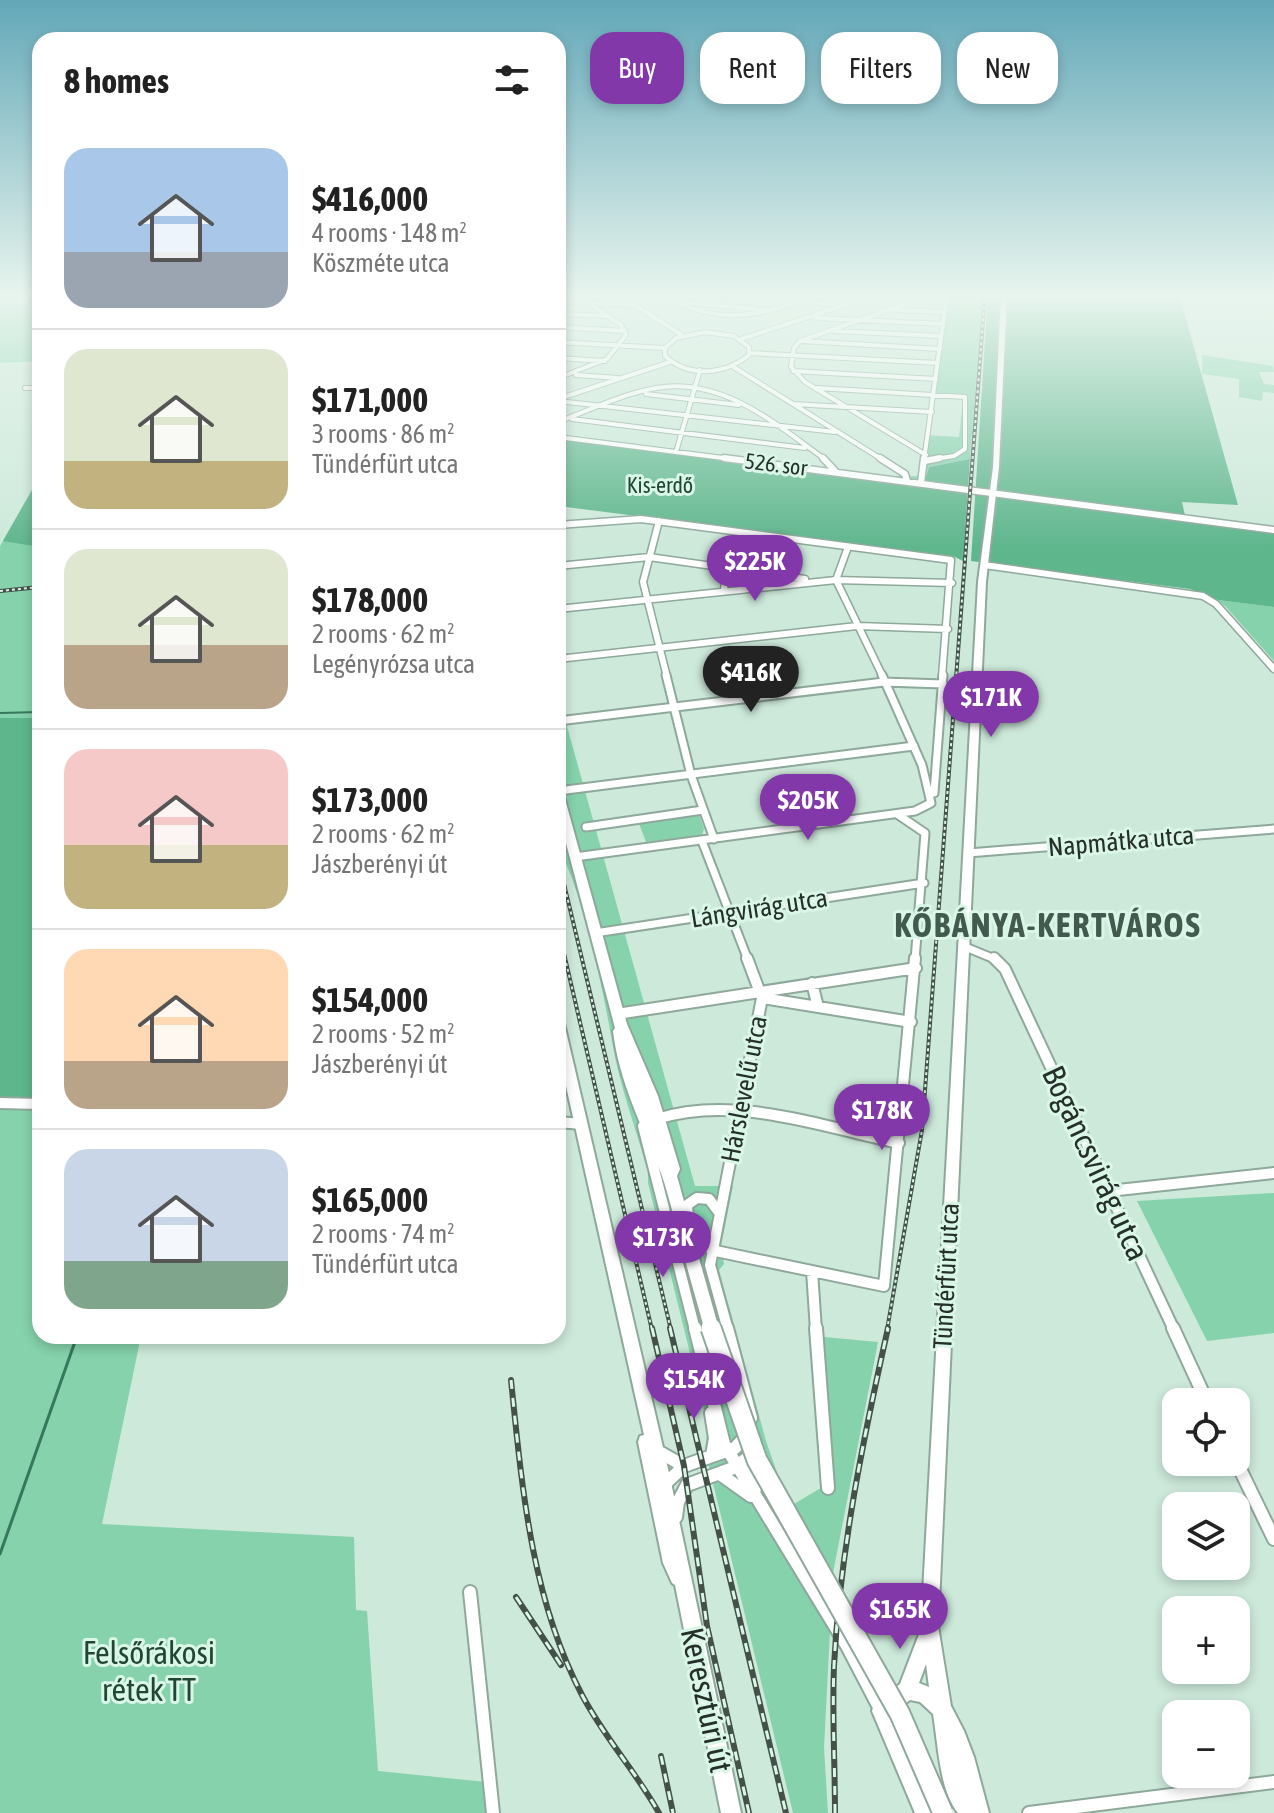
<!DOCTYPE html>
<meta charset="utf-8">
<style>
:root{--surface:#fff;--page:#f2f2f2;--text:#222;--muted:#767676;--line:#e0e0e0;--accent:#8238a9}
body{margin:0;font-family:"Asap Condensed",sans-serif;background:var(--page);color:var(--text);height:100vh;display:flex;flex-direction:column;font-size:30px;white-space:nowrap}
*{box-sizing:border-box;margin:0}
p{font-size:26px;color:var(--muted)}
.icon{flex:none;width:44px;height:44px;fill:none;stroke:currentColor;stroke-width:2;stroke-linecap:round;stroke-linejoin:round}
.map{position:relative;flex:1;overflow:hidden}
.drawer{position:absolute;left:32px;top:32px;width:534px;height:1312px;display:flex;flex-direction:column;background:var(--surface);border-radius:24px;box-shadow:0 4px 12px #0003}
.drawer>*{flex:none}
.hud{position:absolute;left:590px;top:32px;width:564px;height:72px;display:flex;gap:16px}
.fabs{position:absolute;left:1162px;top:1388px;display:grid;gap:16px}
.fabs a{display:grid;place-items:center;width:88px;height:88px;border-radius:16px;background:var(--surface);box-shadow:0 4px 12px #0003;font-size:40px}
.price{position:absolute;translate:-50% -68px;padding:0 18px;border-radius:28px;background:var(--accent);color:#fff;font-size:26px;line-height:52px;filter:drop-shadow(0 2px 4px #0008)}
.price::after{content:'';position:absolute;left:50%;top:48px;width:24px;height:18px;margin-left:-12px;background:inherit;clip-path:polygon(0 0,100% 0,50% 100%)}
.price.active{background:#222;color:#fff}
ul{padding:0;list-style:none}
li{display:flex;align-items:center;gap:24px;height:200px;padding:0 32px}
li+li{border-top:2px solid var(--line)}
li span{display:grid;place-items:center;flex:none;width:224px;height:160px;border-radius:24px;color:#555}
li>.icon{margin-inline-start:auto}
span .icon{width:96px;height:96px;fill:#fffc;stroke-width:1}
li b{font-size:34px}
h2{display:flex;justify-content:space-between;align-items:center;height:96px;padding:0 32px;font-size:34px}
.chip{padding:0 28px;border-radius:24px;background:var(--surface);box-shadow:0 4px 12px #0003;font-size:28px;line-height:72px}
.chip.active{background:var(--accent);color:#fff}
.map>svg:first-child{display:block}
</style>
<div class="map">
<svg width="1274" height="1813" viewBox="0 0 1274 1813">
<rect width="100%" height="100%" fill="#cde9da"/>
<path fill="#85d2ac" d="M 0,294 L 40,294 L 40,361 L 0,363 Z
M 944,294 L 983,294 L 970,459 L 929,467 L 922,486 L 558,438 L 558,434 L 892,476 L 919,476 L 925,435 L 959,437 L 963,398 L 931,395 Z
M 1202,355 L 1273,366 L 1274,372 L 1259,372 L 1264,384 L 1274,385 L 1274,393 L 1263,392 L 1262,401 L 1239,397 L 1239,379 L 1202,374 Z
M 40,476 L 40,1336 L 141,1336 L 102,1524 L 354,1537 L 356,1610 L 367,1611 L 378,1771 L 486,1782 L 489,1813 L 0,1813 L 0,546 Z
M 1218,600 L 1274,607 L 1274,661 L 1226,607 Z
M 558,694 L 695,1186 L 733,1186 L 721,1246 L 724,1264 L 719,1270 L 766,1441 L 789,1507 L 824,1486 L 813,1336 L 878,1342 L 833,1573 L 824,1748 L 828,1813 L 793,1813 L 705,1450 L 708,1426 L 648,1183 L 648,1172 C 636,1128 619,1085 612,1041 C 601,980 587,912 563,856 L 566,849 L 558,817 Z
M 698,811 L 704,829 L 702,835 L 646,842 L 638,821 Z
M 1274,1193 L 1274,1333 L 1207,1341 L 1137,1201 Z"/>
<path fill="#5eb68d" d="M 988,294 L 1179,294 L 1238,505 L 1182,502 L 1186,520 L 1274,531 L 1274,607 L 1218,600 L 1190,589 L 971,561 Z
M 558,438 L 923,486 L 929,467 L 970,459 L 963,561 L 953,556 L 558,506 Z
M 40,476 L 40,547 L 3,541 Z
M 0,718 L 40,718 L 40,1110 L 0,1109 Z"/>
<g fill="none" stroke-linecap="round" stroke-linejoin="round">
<path stroke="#36785b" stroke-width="2" d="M 0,713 L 40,712"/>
<path stroke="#36785b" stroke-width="3" d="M 0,1554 L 77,1336"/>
<defs>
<path id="street-far4" d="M 617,294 L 682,335
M 658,294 C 724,328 756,316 823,294
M 725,294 L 840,305
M 877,295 L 947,298
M 925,297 L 800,341 L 794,348 L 791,367 L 805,382 L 926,455
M 558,301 L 633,305
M 672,301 L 766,310
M 894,310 L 944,312
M 558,314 L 609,316
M 816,318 L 943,324
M 558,327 L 625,331
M 834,331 L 941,336
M 705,332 L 734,336 L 749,347 L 749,355 C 724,375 689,378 665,356 L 665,348 L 676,338 Z
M 741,339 L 879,294
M 801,341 L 940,349
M 558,342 L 665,348
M 749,353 L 938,363
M 558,358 L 605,361
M 732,366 L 883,460
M 793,371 L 936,379
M 576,375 L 618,378
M 558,378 L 607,359 L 626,335 L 621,325 L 575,294
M 25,388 L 40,388
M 817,388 L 965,397 L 965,449 L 954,456 L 928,460
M 646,394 L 739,405
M 558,399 L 670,362
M 558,401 L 835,432
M 793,404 L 932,412
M 572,419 L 805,448
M 558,422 C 590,410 622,394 656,388 C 722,376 777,425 826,460
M 558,437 L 739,460
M 676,452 L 700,370
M 924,460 L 947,294"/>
<path id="street-far3" d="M 724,458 L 1274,530
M 823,458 L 836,472
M 880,458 L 905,474 L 907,481
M 925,461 L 940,458
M 921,483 L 924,458
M 659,521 L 643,582 L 667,677
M 558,525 L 641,519 L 951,560 L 942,677
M 848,547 L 836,580 L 883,677
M 984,565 L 1203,596 L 1216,604 L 1274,669
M 558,566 L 649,557 L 805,579
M 724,591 L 726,568
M 558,609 L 836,580 L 952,583
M 558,659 L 857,626 L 948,629"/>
<path id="street-far2" d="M 666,675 L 691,775 L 714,839
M 558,721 L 884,682 L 943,684
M 558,791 L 914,746
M 934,793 L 943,675
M 897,814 L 925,833 L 915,960
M 586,827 L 703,810
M 702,841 L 748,960
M 968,853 L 1274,829
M 575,857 L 915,811 L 931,803 L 922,765 L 882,675
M 595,933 L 924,883
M 963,946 L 997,960"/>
<path id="street-far1" d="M 994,958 L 1005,969 L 1174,1330
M 812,983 L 818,1007
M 762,998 L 911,1022
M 617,1014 L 916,968
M 0,1103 L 40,1104
M 657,1119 C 734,1094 823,1127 899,1143
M 558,1122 L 582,1124
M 643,1126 L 695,1330
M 1109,1191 L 1274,1173
M 688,1220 L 687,1205 L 697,1198 L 709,1199 L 718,1211
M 711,1250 L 884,1286 L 915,958
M 812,1271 L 816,1330
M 728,1330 L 710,1265 L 762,998 L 747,958"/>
<path id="street" d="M 695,1328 L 724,1444 L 847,1646 L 881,1711
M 727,1328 L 751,1418
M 816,1328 L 828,1488
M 1173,1328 L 1207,1402
M 661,1453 L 684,1466
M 712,1456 L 735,1448 L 746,1436
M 1236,1461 L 1274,1539
M 747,1462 L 755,1489
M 720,1474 L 751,1496
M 663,1486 L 684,1466 L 712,1456 L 715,1438 L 711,1413
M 676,1517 L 678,1502 L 687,1485 L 736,1467 L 751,1455
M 470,1592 L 493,1813
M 1029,1813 L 1274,1782"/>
<path id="secondary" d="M 1001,294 L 1007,294 L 999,467 L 986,582 L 938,1626 L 951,1706 L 964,1731 L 974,1757 L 989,1813 L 958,1813 C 939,1790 938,1743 933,1714 L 920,1702 L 910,1700 L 892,1714 L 935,1813 L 915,1813 L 872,1711 L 874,1704 L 900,1684 L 921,1629 L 978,582 L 993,467 ZM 926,1664 L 929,1687 L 919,1683 Z
M 558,1018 L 562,1020 L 564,1023 L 669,1473 L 741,1813 L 721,1813 L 675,1585 L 672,1583 L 663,1563 L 638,1442 L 640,1436 L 644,1435 L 558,1050 Z"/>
<path id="primary" d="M 558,789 L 563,792 L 627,1024 L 658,1096 L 680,1169 L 677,1176 L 698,1252 L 696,1257 L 690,1259 L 684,1257 L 682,1252 C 676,1226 670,1199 661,1173 C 642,1126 619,1082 613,1031 L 615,1028 L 558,813 Z"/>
</defs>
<use href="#street-far4" stroke="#8ea89a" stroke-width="6"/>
<use href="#street-far3" stroke="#8ea89a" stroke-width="9"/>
<use href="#street-far2" stroke="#8ea89a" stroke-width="11"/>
<use href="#street-far1" stroke="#8ea89a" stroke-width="14"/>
<use href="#street" stroke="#8ea89a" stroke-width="16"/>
<use href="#secondary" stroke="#8ea89a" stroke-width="4"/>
<use href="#primary" stroke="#8ea89a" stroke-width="4"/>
<use href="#street-far4" stroke="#fff" stroke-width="4"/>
<use href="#street-far3" stroke="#fff" stroke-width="6"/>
<use href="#street-far2" stroke="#fff" stroke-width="7"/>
<use href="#street-far1" stroke="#fff" stroke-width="10"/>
<use href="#street" stroke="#fff" stroke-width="12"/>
<use href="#secondary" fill="#fff" fill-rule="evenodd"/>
<use href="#primary" fill="#fff" fill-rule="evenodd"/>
<defs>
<path id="rail-far1" d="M 0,591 L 40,587
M 558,859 L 671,1330
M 558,928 L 652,1330
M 887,1330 L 922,1130 L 985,294"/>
<path id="rail" d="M 652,1328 L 684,1466 L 707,1626 L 749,1813
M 670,1328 L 786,1813
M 511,1380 C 522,1487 531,1598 582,1695 C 604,1737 636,1772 659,1813
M 516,1597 L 561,1665
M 661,1756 L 673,1813
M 835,1813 C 835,1764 832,1715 834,1666 C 840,1551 863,1440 888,1328"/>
</defs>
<use href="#rail-far1" stroke="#435149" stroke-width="4"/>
<use href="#rail" stroke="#435149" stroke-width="6"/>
<use href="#rail-far1" stroke="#daf6e7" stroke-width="2" stroke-dasharray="3" stroke-linecap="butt"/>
<use href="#rail" stroke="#daf6e7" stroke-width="3" stroke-dasharray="9" stroke-linecap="butt"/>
<defs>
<path id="primary-bridge-far1" d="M 690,1252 L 712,1330"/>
<path id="primary-bridge" d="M 711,1328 L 757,1460 L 900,1714 L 943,1813"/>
</defs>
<use href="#primary-bridge-far1" stroke="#8ea89a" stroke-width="18" stroke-linecap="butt"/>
<use href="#primary-bridge" stroke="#8ea89a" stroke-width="23" stroke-linecap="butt"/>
<use href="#primary-bridge-far1" stroke="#fff" stroke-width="14"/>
<use href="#primary-bridge" stroke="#fff" stroke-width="19"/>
</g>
<linearGradient id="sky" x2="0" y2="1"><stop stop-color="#63a8b8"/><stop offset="0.54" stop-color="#e8f5ee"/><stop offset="1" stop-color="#e8f5ee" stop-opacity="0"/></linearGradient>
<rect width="1274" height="548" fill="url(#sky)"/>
<g text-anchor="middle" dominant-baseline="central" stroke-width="6" stroke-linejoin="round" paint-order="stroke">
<g font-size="22" fill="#25302a" stroke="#daf6e7">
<text transform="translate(776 464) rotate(7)">526. sor</text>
</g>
<g font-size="22" fill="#204634" stroke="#daf6e7">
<text x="660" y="485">Kis-erdő</text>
</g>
<g font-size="26" fill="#25302a" stroke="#daf6e7">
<text transform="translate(1121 841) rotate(-5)">Napmátka utca</text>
<text transform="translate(759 908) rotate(-9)">Lángvirág utca</text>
<text transform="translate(744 1089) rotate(-79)">Hárslevelű utca</text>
<text transform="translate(946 1276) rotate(-87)">Tündérfürt utca</text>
</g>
<g font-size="32" fill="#25302a" stroke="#daf6e7">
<text transform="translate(1096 1163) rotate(65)">Bogáncsvirág utca</text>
<text transform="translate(707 1700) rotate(78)">Keresztúri út</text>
</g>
<g font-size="32" fill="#204634" stroke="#daf6e7">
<text x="149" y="1652">Felsőrákosi<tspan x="149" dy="37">rétek TT</tspan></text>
</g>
<g font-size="34" font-weight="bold" letter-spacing="2" fill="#435b4f" stroke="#daf6e7">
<text x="1048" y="924">KŐBÁNYA-KERTVÁROS</text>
</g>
</g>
</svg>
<div class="fabs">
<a><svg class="icon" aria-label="locate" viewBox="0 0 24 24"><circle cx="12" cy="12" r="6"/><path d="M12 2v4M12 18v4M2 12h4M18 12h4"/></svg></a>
<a><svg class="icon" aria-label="layers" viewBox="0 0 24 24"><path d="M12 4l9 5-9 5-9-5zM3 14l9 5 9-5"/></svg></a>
<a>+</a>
<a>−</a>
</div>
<b class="price" style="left:755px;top:603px">$225K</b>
<b class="price active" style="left:751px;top:714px">$416K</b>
<b class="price" style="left:991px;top:739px">$171K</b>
<b class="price" style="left:808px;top:842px">$205K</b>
<b class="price" style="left:882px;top:1152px">$178K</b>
<b class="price" style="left:663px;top:1279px">$173K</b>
<b class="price" style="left:694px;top:1421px">$154K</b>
<b class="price" style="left:900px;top:1651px">$165K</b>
<div class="hud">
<a class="chip active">Buy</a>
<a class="chip">Rent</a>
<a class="chip">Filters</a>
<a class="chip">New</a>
</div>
<section class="drawer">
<h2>8 homes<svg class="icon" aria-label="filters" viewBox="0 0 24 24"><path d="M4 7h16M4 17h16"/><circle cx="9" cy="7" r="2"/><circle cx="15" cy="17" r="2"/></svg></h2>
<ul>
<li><span style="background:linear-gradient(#a9c7e8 65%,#9aa5b1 0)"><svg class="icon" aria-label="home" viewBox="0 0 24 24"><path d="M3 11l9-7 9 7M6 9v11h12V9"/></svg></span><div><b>$416,000</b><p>4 rooms · 148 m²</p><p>Köszméte utca</p></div></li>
<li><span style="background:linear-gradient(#dfe7d0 70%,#c2b280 0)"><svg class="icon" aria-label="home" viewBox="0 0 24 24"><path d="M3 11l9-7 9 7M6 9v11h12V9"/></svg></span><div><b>$171,000</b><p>3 rooms · 86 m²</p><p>Tündérfürt utca</p></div></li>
<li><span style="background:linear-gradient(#dfe7d0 60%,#b9a48a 0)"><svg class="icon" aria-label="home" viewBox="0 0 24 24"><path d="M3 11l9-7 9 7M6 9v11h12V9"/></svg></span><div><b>$178,000</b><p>2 rooms · 62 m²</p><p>Legényrózsa utca</p></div></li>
<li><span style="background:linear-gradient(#f6c9c9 60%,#c2b280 0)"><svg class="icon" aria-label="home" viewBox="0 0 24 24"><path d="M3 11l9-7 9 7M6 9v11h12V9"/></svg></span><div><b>$173,000</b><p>2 rooms · 62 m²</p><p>Jászberényi út</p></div></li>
<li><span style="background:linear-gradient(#ffd9b3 70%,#b9a48a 0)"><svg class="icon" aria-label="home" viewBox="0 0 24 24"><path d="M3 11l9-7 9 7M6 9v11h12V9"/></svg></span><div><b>$154,000</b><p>2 rooms · 52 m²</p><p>Jászberényi út</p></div></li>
<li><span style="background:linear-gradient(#c9d6e8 70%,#7fa58c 0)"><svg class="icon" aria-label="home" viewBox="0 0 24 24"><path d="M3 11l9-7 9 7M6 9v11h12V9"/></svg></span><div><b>$165,000</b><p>2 rooms · 74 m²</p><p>Tündérfürt utca</p></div></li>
</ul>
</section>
</div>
